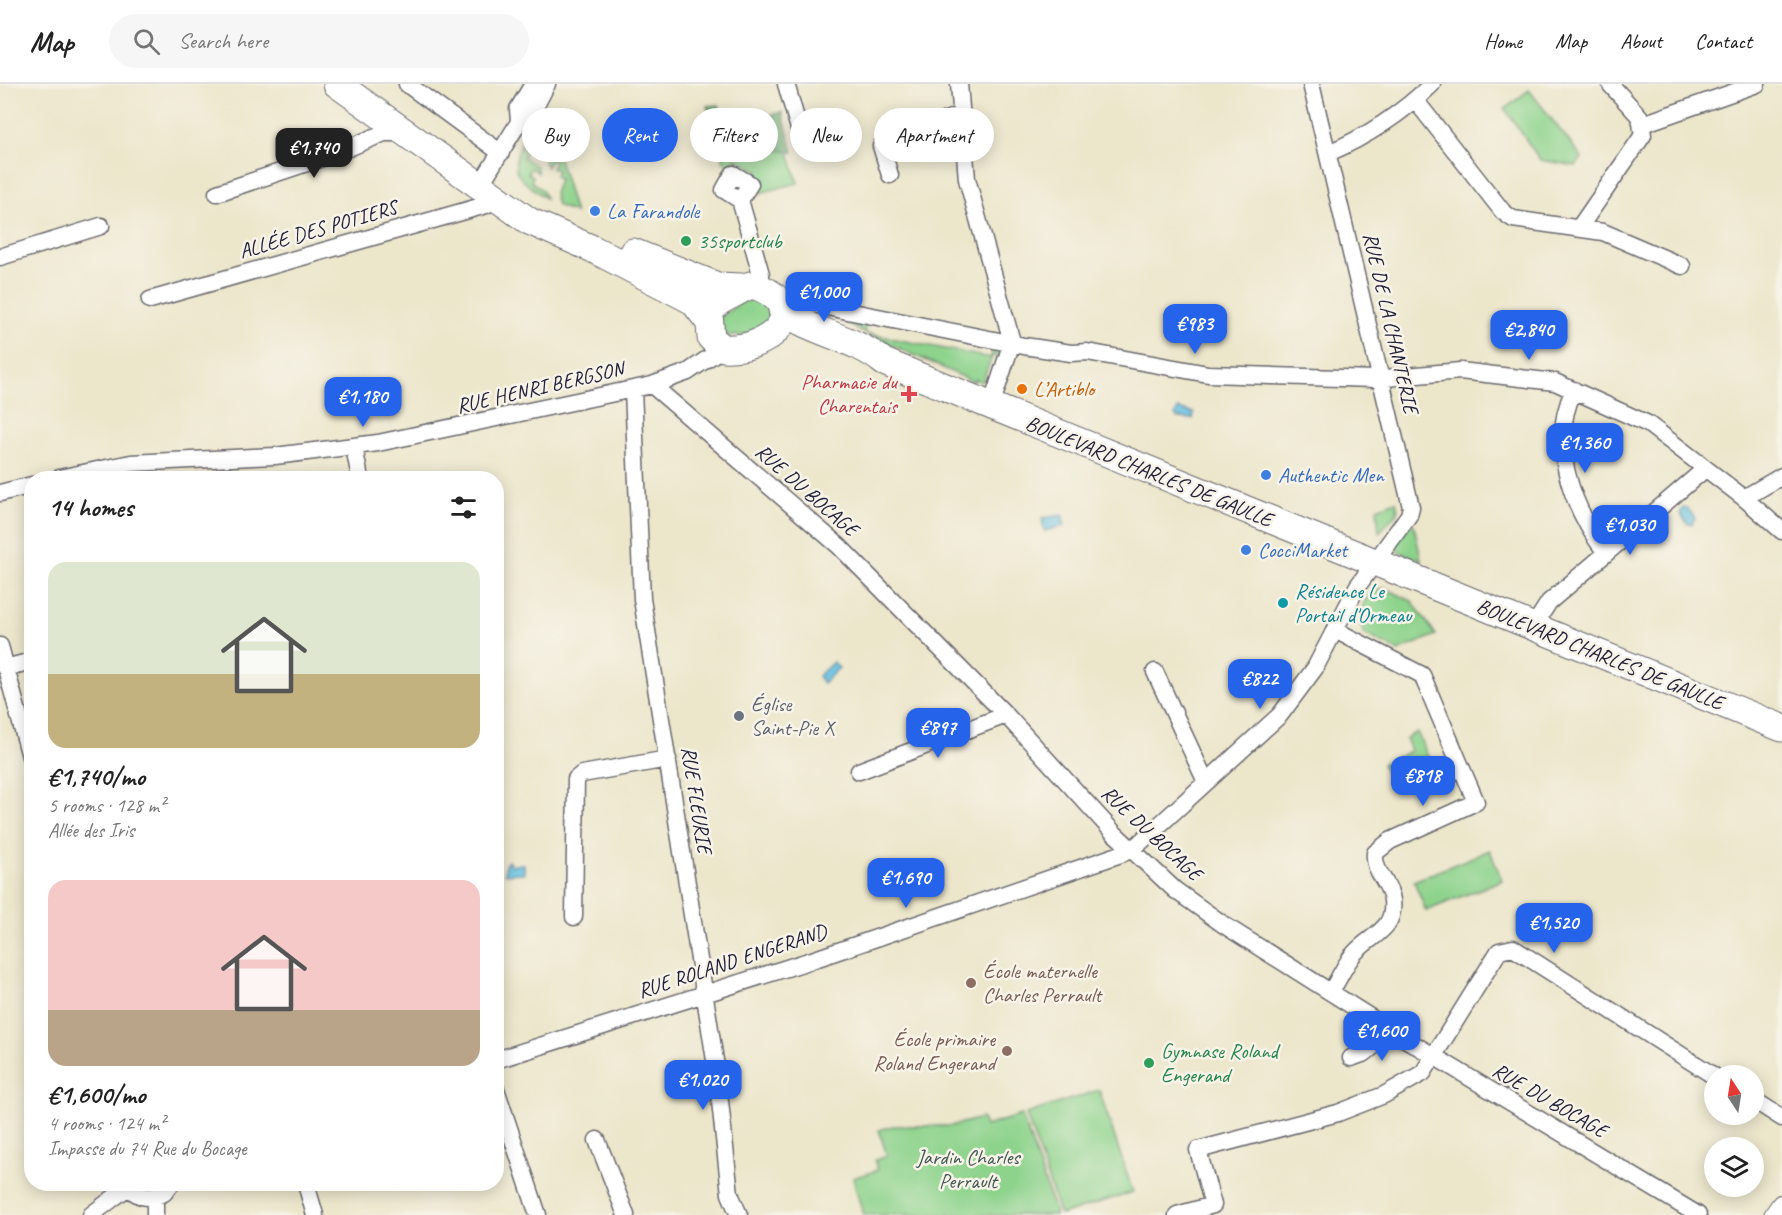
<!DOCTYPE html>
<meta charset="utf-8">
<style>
:root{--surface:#fff;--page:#f6f6f6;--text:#222;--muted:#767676;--line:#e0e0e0;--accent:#2563eb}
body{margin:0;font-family:Caveat,sans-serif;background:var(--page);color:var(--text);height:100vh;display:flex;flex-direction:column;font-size:22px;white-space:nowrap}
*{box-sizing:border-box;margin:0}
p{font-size:20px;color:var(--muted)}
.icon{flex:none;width:33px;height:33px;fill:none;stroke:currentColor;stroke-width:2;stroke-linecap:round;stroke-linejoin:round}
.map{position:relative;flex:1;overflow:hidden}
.panel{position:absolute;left:24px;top:387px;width:480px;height:720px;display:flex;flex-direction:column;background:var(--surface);border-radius:24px;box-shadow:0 3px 15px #0003}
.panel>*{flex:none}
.banner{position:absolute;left:522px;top:24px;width:570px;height:54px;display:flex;gap:12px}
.needle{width:39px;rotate:348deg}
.fabs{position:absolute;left:1704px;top:981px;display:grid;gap:12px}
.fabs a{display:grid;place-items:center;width:60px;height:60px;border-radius:50%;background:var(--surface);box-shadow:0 3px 15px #0003;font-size:30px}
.price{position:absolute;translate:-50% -51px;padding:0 14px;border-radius:12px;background:var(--accent);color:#fff;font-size:20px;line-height:39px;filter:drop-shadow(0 2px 3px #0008)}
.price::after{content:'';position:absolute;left:50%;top:36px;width:18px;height:14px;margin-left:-9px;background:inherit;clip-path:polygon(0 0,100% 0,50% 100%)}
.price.on{background:#222;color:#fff}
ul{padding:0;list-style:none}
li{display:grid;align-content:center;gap:12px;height:318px;padding:0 24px}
li span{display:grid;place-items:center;height:186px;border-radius:18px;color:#555}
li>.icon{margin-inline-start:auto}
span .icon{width:108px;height:108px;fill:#fffc;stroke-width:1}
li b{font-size:26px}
h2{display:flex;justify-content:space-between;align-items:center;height:72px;padding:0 24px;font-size:26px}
.tag{padding:0 21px;border-radius:27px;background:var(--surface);box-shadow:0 3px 15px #0003;font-size:21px;line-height:54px}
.tag.on{background:var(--accent);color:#fff}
header{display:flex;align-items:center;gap:36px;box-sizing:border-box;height:84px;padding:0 30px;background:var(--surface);border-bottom:2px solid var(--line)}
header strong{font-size:28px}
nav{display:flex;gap:33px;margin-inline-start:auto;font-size:21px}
.search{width:420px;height:54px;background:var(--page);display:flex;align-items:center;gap:15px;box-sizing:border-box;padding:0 21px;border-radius:33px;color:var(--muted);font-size:22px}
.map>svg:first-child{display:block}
</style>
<header>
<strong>Map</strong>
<div class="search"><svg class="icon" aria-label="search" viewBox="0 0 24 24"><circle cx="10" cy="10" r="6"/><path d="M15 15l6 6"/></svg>Search here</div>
<nav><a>Home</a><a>Map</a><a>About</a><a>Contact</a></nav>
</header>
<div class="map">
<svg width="1782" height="1131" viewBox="0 0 1782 1131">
<rect width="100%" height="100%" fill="#f7f3e8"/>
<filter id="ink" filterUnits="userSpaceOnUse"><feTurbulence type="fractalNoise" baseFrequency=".0167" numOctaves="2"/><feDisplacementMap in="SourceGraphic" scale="12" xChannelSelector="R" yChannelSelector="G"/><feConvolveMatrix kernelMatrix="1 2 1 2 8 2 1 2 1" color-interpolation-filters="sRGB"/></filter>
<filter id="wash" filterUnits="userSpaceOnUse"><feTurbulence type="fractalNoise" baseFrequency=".008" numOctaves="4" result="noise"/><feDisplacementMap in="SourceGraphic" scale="24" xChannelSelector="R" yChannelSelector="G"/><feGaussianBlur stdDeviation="1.35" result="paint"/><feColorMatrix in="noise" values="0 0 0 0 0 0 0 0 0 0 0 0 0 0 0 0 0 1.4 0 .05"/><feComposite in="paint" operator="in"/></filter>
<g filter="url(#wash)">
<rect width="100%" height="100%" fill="#ece6cb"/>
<path fill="#8dd38c" stroke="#587a64" stroke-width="1.5" d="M 1529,6 L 1582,74 L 1576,82 L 1540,76 L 1505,25 Z
M 545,27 L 575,129 L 557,121 L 554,110 L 559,95 L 555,92 L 557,86 L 552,84 L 554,77 L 550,76 L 547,83 L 544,78 L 549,61 L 545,59 L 547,53 L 542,50 L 544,44 L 540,42 L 537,49 L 528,44 L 537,39 Z
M 779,35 L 798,99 L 760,109 L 764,98 L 755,94 L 759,87 L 735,74 L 731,81 L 724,78 L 717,51 Z
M 523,54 L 531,64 L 523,60 L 521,64 L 526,68 L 523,73 L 536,82 L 538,89 L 531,84 L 528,89 L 533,93 L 531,97 L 542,106 L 546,115 C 517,91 507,92 523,54 Z
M 749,213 L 767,218 C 775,245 747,254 725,251 L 719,234 Z
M 844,235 L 866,239 L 864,249 L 843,238 Z
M 865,249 L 990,274 L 995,263 L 1000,267 L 1003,275 L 993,271 L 982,298 L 975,295 L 974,298 Z
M 1396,417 L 1398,427 L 1379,449 L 1377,424 Z
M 1411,439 L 1414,441 L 1421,476 L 1397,467 L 1396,459 Z
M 1385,504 L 1412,517 L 1436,551 L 1398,567 L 1364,550 L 1358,533 C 1364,518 1367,506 1385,504 Z
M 1417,648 L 1429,675 L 1388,694 L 1382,680 L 1411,667 L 1406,654 Z
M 1490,766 L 1502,796 L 1426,827 L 1414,797 Z
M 1099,1006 L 1133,1108 L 1060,1131 L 1026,1030 Z
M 1022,1031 L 1056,1131 L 863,1131 L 853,1094 L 878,1086 L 875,1076 L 887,1072 L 879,1046 L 893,1042 L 951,1042 L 982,1034 L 985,1042 Z"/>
<path fill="#72b578" stroke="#4a6c5a" stroke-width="1.5" d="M 719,21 L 728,42 L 782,28 L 793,68 L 716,58 L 707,22 Z"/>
<path fill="#62bfe0" stroke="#42708e" stroke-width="1.5" d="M 1178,325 L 1194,329 L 1193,335 L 1177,334 L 1175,331 Z
M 1683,424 L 1687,424 L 1695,434 L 1692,440 L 1688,440 L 1680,430 Z
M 1062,431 L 1065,442 L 1044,447 L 1042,434 Z
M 833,578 L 839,584 L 823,599 L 818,592 Z
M 508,777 L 512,781 L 524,780 L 524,789 L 505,790 L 505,781 Z"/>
</g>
<g filter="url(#ink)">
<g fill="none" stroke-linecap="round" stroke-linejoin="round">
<defs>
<path id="minor" d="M 407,0 L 501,69
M 786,0 L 800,48
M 959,0 L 967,95 L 1012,258 L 991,322
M 1416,17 L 1503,128 L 1513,135 L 1603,148 L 1682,182
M 519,38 L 530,33 L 547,0
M 1643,40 L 1757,0
M 1328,69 C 1365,54 1404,28 1432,0
M 890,91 L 881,62 L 961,30
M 479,103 L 519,38 L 518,25 L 533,0
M 217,109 L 334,70 L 384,49 L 403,49
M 740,116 L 750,100 L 733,90 L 724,106 L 740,116 L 761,190 L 761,202
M 1579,144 L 1643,51 L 1640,33 L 1610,0
M 0,173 L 101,142
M 150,216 L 486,121 L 494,113
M 781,221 L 802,218 L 1024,262 L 1071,269 L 1087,268 L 1208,290 L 1375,295 L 1460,287 L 1555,298 L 1648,340 L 1744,414 L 1782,447
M 652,301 L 839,462 L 1006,631 L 1114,749 L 1175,806 L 1224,841 L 1392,947 L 1698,1131
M 633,306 L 642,515 L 717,989 L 730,1110 L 739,1131
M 1574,306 C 1547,360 1573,425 1606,469
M 354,363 L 360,394
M 59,394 L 131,379 L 275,372 L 378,359 L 652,301 L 688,288 L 723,264
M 0,409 L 32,401
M 1744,414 L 1782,392
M 1533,543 L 1549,518 L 1705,385
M 0,562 L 32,680
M 5,584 L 32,577
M 1155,588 L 1206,698
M 859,687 L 1006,631
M 574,833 L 576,695 L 582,690 L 668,675
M 1331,908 C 1338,896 1344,883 1352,872 C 1368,851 1396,848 1392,816 C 1390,798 1373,789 1375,769 L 1390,757 L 1476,718 L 1422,591 L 1335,546
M 1351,974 L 1365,969 L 1392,947
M 496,976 L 812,876 L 1121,770 L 1133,765 L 1280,631 L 1315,584 L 1357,503 L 1409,431 L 1411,423 L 1311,0
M 496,1005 L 538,1131
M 1754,1016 L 1782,1034
M 597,1056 L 626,1131
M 127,1100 C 136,1114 149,1116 164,1109 L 171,1100
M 306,1100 L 315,1131
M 91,1131 L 128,1103
M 155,1131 L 155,1113
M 1177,1131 L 1213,1121 L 1198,1066 L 1338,1029 L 1384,1011 L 1423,989 L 1499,867 L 1513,864 L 1714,992"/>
<path id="tertiary" d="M 1775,1131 L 1782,1121"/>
<path id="primary" d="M 337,0 L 529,137 L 593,165 L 693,217 L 707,235
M 633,168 L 717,202 L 742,203
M 750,201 C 768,204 795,222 779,243 C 766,260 742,265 723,264 L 711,254 L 709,228 L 720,217 Z
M 782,226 C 812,249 854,253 884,278 L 1782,644"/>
</defs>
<use href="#minor" stroke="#69676d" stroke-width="19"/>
<use href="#tertiary" stroke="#69676d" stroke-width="23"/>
<use href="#primary" stroke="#69676d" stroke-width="29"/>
<use href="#minor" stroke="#fff" stroke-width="16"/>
<use href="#tertiary" stroke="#fff" stroke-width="21"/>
<use href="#primary" stroke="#fff" stroke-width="27"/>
</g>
</g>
<g fill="#3f7fe0" stroke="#f7f3e8" stroke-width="2">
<circle cx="595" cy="127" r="6"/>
<circle cx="1266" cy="391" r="6"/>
<circle cx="1246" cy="466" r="6"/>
</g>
<g fill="#2e9e5b" stroke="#f7f3e8" stroke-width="2">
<circle cx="686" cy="157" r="6"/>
<circle cx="1149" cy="979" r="6"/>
</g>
<circle fill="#e8710a" stroke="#f7f3e8" stroke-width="2" cx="1022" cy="305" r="6"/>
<path fill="#e0444e" stroke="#f7f3e8" stroke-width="2" d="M906 301h6v6h6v6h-6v6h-6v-6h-6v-6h6z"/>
<circle fill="#0f9aa8" stroke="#f7f3e8" stroke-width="2" cx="1283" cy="519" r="6"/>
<circle fill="#6b7280" stroke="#f7f3e8" stroke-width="2" cx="739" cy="632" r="6"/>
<g fill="#8d6e63" stroke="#f7f3e8" stroke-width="2">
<circle cx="971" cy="899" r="6"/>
<circle cx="1007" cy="967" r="6"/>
</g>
<g text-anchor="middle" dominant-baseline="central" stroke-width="5" stroke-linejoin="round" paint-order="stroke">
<g font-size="21" fill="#366cbe" stroke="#f7f3e8" text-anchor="start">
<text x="607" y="127">La Farandole</text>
<text x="1278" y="391">Authentic Men</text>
<text x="1258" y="466">CocciMarket</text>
</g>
<g font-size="21" fill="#22223b" stroke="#f7f3e8">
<text transform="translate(318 145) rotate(-16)">ALLÉE DES POTIERS</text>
<text transform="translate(1391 239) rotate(77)">RUE DE LA CHANTERIE</text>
<text transform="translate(540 303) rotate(-13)">RUE HENRI BERGSON</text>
<text transform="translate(1149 387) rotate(22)">BOULEVARD CHARLES DE GAULLE</text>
<text transform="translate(807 406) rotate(41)">RUE DU BOCAGE</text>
<text transform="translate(1600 570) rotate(22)">BOULEVARD CHARLES DE GAULLE</text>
<text transform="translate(697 716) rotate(81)">RUE FLEURIE</text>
<text transform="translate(1152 749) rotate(43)">RUE DU BOCAGE</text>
<text transform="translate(732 877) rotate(-18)">RUE ROLAND ENGERAND</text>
<text transform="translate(1550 1016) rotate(30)">RUE DU BOCAGE</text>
</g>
<g font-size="21" fill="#27864d" stroke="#f7f3e8" text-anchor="start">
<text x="698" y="157">35sportclub</text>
<text x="1161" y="967">Gymnase Roland<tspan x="1161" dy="24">Engerand</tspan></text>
</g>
<g font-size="21" fill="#be3a42" stroke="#f7f3e8" text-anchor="end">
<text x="897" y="298">Pharmacie du<tspan x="897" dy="24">Charentais</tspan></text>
</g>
<g font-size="21" fill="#c56008" stroke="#f7f3e8" text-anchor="start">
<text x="1034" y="305">L’Artiblo</text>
</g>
<g font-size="21" fill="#0d838f" stroke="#f7f3e8" text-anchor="start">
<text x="1295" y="507">Résidence Le<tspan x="1295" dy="24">Portail d'Ormeau</tspan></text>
</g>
<g font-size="21" fill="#5b616d" stroke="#f7f3e8" text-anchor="start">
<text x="751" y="620">Église<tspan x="751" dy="24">Saint-Pie X</tspan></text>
</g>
<g font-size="21" fill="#785e54" stroke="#f7f3e8" text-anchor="start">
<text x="983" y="887">École maternelle<tspan x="983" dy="24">Charles Perrault</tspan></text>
<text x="995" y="955" text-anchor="end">École primaire<tspan x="995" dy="24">Roland Engerand</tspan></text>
</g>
<g font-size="21" fill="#425753" stroke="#f7f3e8">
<text x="968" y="1073">Jardin Charles<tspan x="968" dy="24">Perrault</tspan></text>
</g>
</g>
</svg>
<div class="fabs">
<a><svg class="needle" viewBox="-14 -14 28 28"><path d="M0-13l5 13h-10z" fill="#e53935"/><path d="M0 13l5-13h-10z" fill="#767676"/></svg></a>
<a><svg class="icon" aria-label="layers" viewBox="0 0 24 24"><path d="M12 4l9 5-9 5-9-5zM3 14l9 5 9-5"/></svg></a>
</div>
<b class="price on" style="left:314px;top:95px">€1,740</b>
<b class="price" style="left:824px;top:239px">€1,000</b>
<b class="price" style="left:1195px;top:271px">€983</b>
<b class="price" style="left:1529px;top:277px">€2,840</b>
<b class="price" style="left:363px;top:344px">€1,180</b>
<b class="price" style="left:1585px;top:390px">€1,360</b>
<b class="price" style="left:1630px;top:472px">€1,030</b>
<b class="price" style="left:1260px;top:626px">€822</b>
<b class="price" style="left:938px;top:675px">€897</b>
<b class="price" style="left:1423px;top:723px">€818</b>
<b class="price" style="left:906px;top:825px">€1,690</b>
<b class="price" style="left:1554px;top:870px">€1,520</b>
<b class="price" style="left:1382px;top:978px">€1,600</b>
<b class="price" style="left:703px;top:1027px">€1,020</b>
<div class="banner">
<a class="tag">Buy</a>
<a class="tag on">Rent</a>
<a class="tag">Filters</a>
<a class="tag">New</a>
<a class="tag">Apartment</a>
</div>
<section class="panel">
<h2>14 homes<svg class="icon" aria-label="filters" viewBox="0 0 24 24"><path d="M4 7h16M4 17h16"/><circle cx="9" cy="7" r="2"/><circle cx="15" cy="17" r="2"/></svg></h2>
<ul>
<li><span style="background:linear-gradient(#dfe7d0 60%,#c2b280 0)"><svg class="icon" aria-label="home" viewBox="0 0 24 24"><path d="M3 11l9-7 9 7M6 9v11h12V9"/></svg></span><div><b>€1,740/mo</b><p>5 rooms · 128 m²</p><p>Allée des Iris</p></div></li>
<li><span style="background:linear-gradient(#f6c9c9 70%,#b9a48a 0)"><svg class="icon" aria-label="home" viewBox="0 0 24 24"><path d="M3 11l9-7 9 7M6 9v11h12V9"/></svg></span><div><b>€1,600/mo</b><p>4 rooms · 124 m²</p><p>Impasse du 74 Rue du Bocage</p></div></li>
</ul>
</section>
</div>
